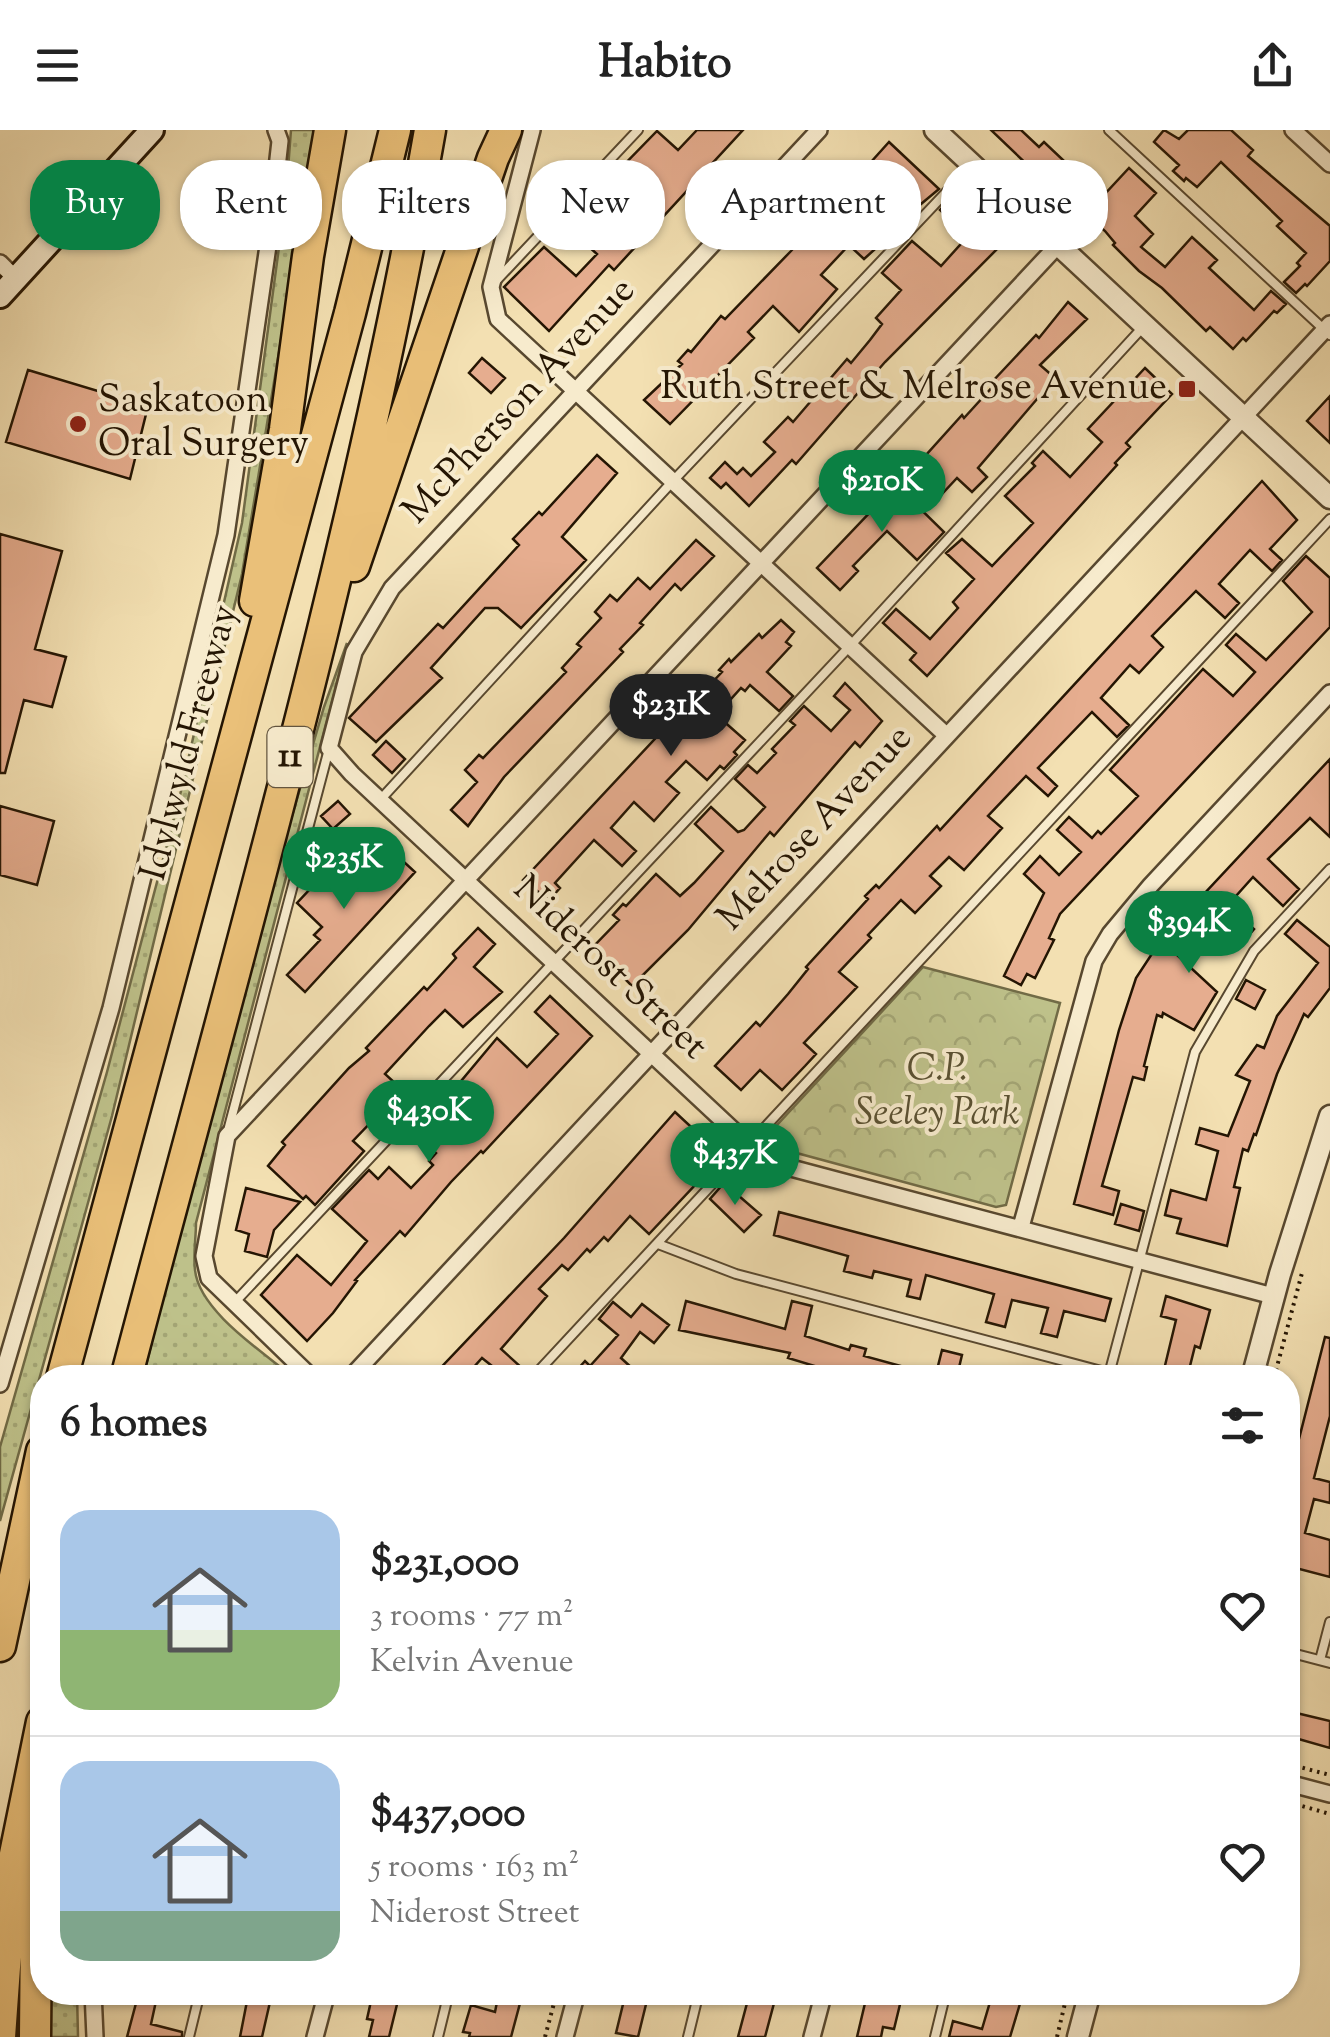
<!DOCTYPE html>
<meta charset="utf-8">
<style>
:root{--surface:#fff;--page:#f2f2f2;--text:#222;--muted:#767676;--line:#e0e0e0;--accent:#0b8043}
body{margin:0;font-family:"Sorts Mill Goudy",serif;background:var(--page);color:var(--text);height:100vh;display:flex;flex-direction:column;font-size:38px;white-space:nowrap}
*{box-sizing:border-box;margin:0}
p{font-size:32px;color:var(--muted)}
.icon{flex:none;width:55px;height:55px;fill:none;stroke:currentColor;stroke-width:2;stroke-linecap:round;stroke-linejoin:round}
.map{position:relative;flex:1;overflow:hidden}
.details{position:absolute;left:30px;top:1235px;width:1270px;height:640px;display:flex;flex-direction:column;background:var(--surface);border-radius:40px;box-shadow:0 2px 8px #0004}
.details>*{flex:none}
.hud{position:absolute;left:30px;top:30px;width:1270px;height:90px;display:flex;gap:20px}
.price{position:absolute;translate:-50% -85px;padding:0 22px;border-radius:35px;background:var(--accent);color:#fff;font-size:32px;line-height:65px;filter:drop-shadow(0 2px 5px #0008)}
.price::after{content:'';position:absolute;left:50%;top:60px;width:30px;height:22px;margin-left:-15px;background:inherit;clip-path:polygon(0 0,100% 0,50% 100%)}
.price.selected{background:#222;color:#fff}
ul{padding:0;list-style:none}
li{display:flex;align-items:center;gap:30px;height:250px;padding:0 30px}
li+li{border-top:2px solid var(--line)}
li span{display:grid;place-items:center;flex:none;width:280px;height:200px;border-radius:30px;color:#555}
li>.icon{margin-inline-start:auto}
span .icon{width:120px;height:120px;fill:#fffc;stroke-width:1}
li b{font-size:42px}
h2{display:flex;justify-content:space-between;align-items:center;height:120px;padding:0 30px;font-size:42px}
.tag{padding:0 35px;border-radius:40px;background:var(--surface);box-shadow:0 2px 8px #0004;font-size:35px;line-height:90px}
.tag.selected{background:var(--accent);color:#fff}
header{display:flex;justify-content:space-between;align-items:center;height:130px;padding:0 30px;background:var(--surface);font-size:45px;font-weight:800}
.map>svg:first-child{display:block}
</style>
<header><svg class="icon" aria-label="menu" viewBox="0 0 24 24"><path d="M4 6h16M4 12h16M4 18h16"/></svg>Habito<svg class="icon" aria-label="share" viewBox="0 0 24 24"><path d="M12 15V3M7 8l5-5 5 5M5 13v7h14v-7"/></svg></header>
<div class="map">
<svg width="1330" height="1907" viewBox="0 0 1330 1907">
<defs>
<pattern id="grass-dots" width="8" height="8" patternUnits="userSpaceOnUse" patternTransform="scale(2.5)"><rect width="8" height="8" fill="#bec18a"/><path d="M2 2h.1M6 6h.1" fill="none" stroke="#a3a575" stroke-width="1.8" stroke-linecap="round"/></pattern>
<pattern id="park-crowns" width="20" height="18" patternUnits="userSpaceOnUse" patternTransform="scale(2.5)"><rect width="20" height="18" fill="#bec18a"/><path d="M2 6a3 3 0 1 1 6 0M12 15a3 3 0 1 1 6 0" fill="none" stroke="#a3a575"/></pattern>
</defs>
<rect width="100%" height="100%" fill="#f3e0b2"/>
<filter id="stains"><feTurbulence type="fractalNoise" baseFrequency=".002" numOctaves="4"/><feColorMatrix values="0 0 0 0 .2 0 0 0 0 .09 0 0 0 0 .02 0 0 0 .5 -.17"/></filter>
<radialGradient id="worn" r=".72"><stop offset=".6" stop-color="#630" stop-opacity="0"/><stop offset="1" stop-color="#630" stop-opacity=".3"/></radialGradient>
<path fill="url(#grass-dots)" stroke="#716b46" stroke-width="2.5" d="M 291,0 L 316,0 L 242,444 L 112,986 L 0,1391 L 0,1317 L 107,942 L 181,661 L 242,393 L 286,65 Z
M 347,513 L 196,1093 C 196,1108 193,1125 195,1140 C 199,1181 263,1222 293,1247 L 143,1248 L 229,900 L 324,577 Z
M 46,1863 L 77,1863 L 78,1907 L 49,1907 Z"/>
<path fill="url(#park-crowns)" stroke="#716b46" stroke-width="2.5" d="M 923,837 L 1060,873 L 1006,1075 L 996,1077 L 793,1022 L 766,1007 Z"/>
<path fill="#e6ad8f" stroke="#241503" stroke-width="2.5" d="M 697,0 L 743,0 L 614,140 L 609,135 L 549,201 L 504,157 L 544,117 L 576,146 L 597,124 L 587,115 L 594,106 L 588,99 L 597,89 L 604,96 L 638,60 L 618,41 L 657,1 L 678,20 Z
M 991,0 L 1021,0 L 1039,17 L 1044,12 L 1102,67 L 1129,38 L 1156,63 L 1135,86 L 1153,104 L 1141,117 L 1165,137 L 1192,107 L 1217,130 L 1209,138 L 1254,180 L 1271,161 L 1286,174 L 1277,183 L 1274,181 L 1246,211 L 1243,208 L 1233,219 L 1210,197 L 1206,201 L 1162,158 L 1139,141 L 1113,115 L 1115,113 L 1105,101 L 1068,66 L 1066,69 L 1038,45 Z
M 1164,0 L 1179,9 L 1188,0 L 1231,0 L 1253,20 L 1248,26 L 1330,96 L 1330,131 L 1307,156 L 1305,154 L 1296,163 L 1284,152 L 1300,136 L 1297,133 L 1306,123 L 1277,96 L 1282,91 L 1221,32 L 1197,57 L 1186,48 L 1184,51 L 1173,41 L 1179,35 L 1154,12 Z
M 889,12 L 939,59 L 921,74 L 889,44 L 845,92 L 874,120 L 864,129 L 849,115 L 821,145 L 837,159 L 799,202 L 773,176 L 748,202 L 754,208 L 670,294 L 644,270 L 682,234 L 678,231 L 688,220 L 691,222 L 721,186 L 725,189 L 791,121 Z
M 955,64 L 1006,110 L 885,232 L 796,334 L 792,330 L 749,376 L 726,353 L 721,358 L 710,348 L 725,332 L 737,344 L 743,338 L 751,346 L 775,322 L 764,312 L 788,287 L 793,292 L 847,229 L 851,233 L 870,210 L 882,194 L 876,188 L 901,160 L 882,143 L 912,111 L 941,136 L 968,106 L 940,80 Z
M 1068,172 L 1087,189 L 1040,235 L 1055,248 L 978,338 L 987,347 L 972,362 L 957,348 L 942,364 L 912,335 L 922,324 L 925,326 L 962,285 L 964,288 L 995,254 L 992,252 L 1036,205 L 1039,208 Z
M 482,228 L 505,248 L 491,263 L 469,243 Z
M 1145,238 L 1172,264 L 1126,313 L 1130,317 L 1115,333 L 1117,335 L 927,546 L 910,530 L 916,523 L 883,493 L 896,479 L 930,509 L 958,478 L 953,472 L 974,449 L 946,423 L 962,409 L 992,436 L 1033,393 L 1005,366 L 1035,336 L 1032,333 L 1043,321 L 1070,347 L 1102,312 L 1088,299 Z
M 28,240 L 148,276 L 130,349 L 6,312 Z
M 1330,266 L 1330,313 L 1307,291 Z
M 597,325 L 617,343 L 562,407 L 586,430 L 521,498 L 498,478 L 485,478 L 431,538 L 442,548 L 376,612 L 349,588 L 438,494 L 443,498 L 519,415 L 513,409 L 539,382 L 542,385 Z
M 1262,351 L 1297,390 L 1270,419 L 1282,430 L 1272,441 L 1250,420 L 1219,454 L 1239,473 L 1225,488 L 1196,461 L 1152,506 L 1163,517 L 1139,543 L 1130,535 L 1101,568 L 1129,595 L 1117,607 L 1092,582 L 1038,638 L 1057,656 L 1048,666 L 1026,646 L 988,686 L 1002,698 L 964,740 L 949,727 L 930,746 L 941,756 L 915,783 L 901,770 L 868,805 L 871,808 L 839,842 L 857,857 L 804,913 L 816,924 L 805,936 L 782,960 L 760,940 L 741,960 L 715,936 L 756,892 L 760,896 L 788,864 L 808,839 L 806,837 L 868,769 L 865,766 L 876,755 L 879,758 L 937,696 L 940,700 Z
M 896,355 L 944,402 L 917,430 L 887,401 L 853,436 L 858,441 L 840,460 L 817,438 Z
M 0,404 L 62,421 L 35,519 L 66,527 L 52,577 L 24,570 L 5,643 L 0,643 Z
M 696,410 L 714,426 L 681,460 L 675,454 L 640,493 L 643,495 L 620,519 L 623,522 L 504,647 L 468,696 L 451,680 L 477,652 L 465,640 L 479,625 L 483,628 L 566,542 L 562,538 L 581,517 L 577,514 L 601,488 L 595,482 L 610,465 L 617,471 L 638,448 L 650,459 Z
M 1306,426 L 1330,448 L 1330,497 L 1060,784 L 1049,808 L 1054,810 L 1035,848 L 1027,844 L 1021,855 L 1004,846 L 1044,763 L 1024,744 L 1040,726 L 1059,745 L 1081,722 L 1057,700 L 1069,687 L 1092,708 L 1098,701 L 1101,704 L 1138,666 L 1110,640 L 1203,539 L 1233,566 L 1255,542 L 1226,515 L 1236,504 L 1266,530 L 1312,482 L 1283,451 Z
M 781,490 L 794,502 L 786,512 L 791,516 L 767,542 L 793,566 L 779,581 L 750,555 L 745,561 L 741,558 L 722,579 L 725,582 L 720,588 L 745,610 L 734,622 L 737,625 L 724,639 L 720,636 L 707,650 L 686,631 L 666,652 L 679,663 L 654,691 L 634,672 L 611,698 L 636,721 L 622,736 L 594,710 L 555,753 L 560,758 L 549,770 L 523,750 L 681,581 L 683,583 L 722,542 L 719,540 L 729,529 L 731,532 L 759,504 L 762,508 Z
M 845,553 L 882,591 L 860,617 L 855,612 L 774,706 L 770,702 L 688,800 L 632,856 L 593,817 L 619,790 L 613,785 L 623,774 L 626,776 L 656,744 L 680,766 L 694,753 L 723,721 L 695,694 L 711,677 L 738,702 L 744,700 L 765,677 L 735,649 L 748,635 L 757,643 L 776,623 L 772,619 L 795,595 L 790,591 L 804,576 L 831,601 L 850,580 L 834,566 Z
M 386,611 L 405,629 L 392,643 L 373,625 Z
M 1330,629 L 1330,707 L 1310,688 L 1268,729 L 1299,759 L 1283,776 L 1253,747 L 1228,775 L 1254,799 L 1244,811 L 1215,785 L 1178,826 L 1217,862 L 1194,900 L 1163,883 L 1162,887 L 1157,885 L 1144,936 L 1147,937 L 1144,950 L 1133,947 L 1102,1056 L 1119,1061 L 1113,1085 L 1074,1074 L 1119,900 L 1136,848 L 1161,810 Z
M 338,671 L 350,684 L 333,699 L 321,686 Z
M 0,676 L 54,691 L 37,755 L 0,745 Z
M 330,703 L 345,718 L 330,734 L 315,719 Z
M 392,721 L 415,742 L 305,862 L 287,845 L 320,810 L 314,805 L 322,797 L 297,773 L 310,759 L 306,755 L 326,733 L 355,760 Z
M 1297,790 L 1330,817 L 1330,858 L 1308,887 L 1304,884 L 1277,944 L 1256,1005 L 1254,1004 L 1248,1021 L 1243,1019 L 1234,1057 L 1240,1058 L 1227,1116 L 1177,1103 L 1181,1089 L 1165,1085 L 1171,1060 L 1206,1070 L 1218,1021 L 1196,1014 L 1200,998 L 1228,1006 L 1250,951 L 1236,945 L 1257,915 L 1264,918 L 1277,886 L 1318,833 L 1285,804 Z
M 478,798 L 495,814 L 474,837 L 502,862 L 463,897 L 445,880 L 429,896 L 385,944 L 407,964 L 394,979 L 398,983 L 385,998 L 375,988 L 353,1011 L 364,1021 L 315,1075 L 306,1066 L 303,1069 L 268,1036 L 285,1015 L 282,1012 L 349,938 L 369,921 L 366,918 L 424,857 L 427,860 L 456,828 L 453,824 Z
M 1246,850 L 1265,860 L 1255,879 L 1236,869 Z
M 550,866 L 592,906 L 483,1023 L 481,1021 L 451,1052 L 405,1106 L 400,1101 L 355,1150 L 357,1151 L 333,1183 L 307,1211 L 261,1165 L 297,1125 L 331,1155 L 367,1111 L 332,1079 L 369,1040 L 378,1049 L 389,1037 L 411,1058 L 433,1035 L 429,1031 L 436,1023 L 411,1000 L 448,961 L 451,963 L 497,908 L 527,937 L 558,904 L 535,882 Z
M 675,982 L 702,1007 L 676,1035 L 696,1054 L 649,1104 L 630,1086 L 608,1111 L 604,1107 L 590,1122 L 587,1119 L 568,1140 L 562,1135 L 539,1159 L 547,1166 L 501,1219 L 522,1238 L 513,1248 L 507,1248 L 482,1228 L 464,1248 L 431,1248 L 564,1108 Z
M 724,1053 L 761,1085 L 744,1102 L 710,1069 Z
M 246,1058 L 300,1072 L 274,1100 L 267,1127 L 245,1121 L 249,1104 L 236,1100 Z
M 1121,1074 L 1144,1081 L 1139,1101 L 1115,1094 Z
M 779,1082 L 1111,1169 L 1105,1191 L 1064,1181 L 1057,1207 L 1041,1203 L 1048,1178 L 1012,1170 L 1005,1197 L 986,1192 L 994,1164 L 926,1145 L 920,1169 L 907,1166 L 911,1150 L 874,1141 L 872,1148 L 844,1141 L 848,1126 L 774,1105 Z
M 1166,1166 L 1210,1180 L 1200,1218 L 1195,1216 L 1187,1248 L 1162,1248 L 1176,1190 L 1161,1186 Z
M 686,1171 L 785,1199 L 792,1171 L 812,1176 L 805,1206 L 849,1220 L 851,1215 L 866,1219 L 864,1226 L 926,1243 L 925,1248 L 854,1248 L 788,1228 L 790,1223 L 679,1200 Z
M 613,1172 L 631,1187 L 642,1174 L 669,1195 L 654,1213 L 640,1202 L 621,1228 L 633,1239 L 626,1248 L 570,1248 L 585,1231 L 590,1236 L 618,1205 L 599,1189 Z
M 1325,1207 L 1330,1208 L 1330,1286 L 1314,1348 L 1330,1352 L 1330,1373 L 1314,1369 L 1305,1403 L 1330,1410 L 1330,1447 L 1288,1436 L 1288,1373 L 1293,1353 L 1288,1352 Z
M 942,1220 L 962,1225 L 957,1246 L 937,1240 Z
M 1288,1581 L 1330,1591 L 1330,1618 L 1288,1606 Z
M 139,1862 L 158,1862 L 151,1894 L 182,1902 L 182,1907 L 127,1907 Z
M 373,1862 L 400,1862 L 389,1907 L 369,1907 L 373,1890 L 367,1889 Z
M 499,1862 L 523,1862 L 511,1907 L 469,1907 L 470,1903 L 463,1902 L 471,1875 L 495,1882 Z
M 626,1862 L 649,1862 L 638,1907 L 616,1903 Z
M 750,1862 L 777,1862 L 765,1907 L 738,1907 Z
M 872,1862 L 903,1862 L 894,1899 L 883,1897 L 881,1907 L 857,1907 L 866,1869 L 870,1870 Z
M 993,1862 L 1022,1867 L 1010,1907 L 949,1907 L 953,1891 L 982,1899 Z
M 248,1866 L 270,1872 L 262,1907 L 240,1907 Z"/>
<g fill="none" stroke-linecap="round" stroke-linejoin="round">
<defs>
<path id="service" d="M 1109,0 L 1330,205
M 494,153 L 638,0
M 381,669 L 672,352 L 971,36
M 229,997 L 329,619
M 658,1114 L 736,1144 L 1109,1243
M 234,1173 L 849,517 L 1144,196
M 532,1248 L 1330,389
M 1108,1248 L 1195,922 L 1254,821 L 1330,739
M 1288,1522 L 1330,1533
M 1320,1530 L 1330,1492
M 189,1907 L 200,1862
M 438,1907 L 449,1862
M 688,1907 L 699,1862
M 935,1907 L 946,1862"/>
<path id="minor" d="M 532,0 L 491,157 L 498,189 L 947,606
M 819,0 L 392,458 L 354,522 L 329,618 L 352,644 L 749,1015 L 791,1038 L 1273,1166
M 1293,0 L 1330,34
M 0,133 L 16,149
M 1021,1097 L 1094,831 L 1110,804 L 1151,755 L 1330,563
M 312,1248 L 209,1148 L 204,1126 L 227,1006 L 1058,115
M 350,1248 L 1330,194
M 0,1254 L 111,878 L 226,405 L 269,109 L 280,11 L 276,0
M 1288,1653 L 1330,1664
M 93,1862 L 95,1907
M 315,1907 L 327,1862
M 565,1907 L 577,1862
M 812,1907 L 824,1862"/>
<path id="tertiary" d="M 935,0 L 1330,368
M 1252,1248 L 1280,1144 L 1330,986
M 1078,1907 L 1090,1862"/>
<path id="secondary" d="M 0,166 L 152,0"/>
<path id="motorway" d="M 354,436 L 493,28 L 506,0
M 255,471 L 285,299 L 308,126 L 330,0
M 62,1248 L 350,183 L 395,0
M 126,1248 C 235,834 356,421 430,0
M 0,1516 L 42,1321
M 0,1907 L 12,1739 L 42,1592
M 35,1907 L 37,1685"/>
</defs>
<use href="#service" stroke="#58482f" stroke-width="12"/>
<use href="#minor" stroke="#58482f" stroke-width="20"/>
<use href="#tertiary" stroke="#58482f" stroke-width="25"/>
<use href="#secondary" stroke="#241503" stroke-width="28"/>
<use href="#motorway" stroke="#241503" stroke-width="35"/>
<path stroke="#241503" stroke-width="4" stroke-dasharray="2.5 5" stroke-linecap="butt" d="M 1274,1248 L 1302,1143
M 1288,1634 L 1330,1645
M 1288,1672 L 1330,1684
M 545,1907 L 557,1862
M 1057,1907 L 1066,1869 L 1062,1862"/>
<use href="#service" stroke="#f7ebcd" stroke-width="8"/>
<use href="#minor" stroke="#f7ebcd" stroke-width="15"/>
<use href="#tertiary" stroke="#f7ebcd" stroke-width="20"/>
<use href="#secondary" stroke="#f7ebcd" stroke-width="22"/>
<use href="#motorway" stroke="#eac079" stroke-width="30"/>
</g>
<g fill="#8f2418" stroke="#f7ebcd" stroke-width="4">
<rect x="1177" y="249" width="20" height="20" rx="5"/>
<circle cx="78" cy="294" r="10"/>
</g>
<g text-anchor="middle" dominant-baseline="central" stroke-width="8" stroke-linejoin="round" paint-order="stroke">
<rect fill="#f7ebcd" stroke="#635540" stroke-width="2.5" x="267.5" y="597" width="45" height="60" rx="8"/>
<g font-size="35" font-weight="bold" fill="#241503">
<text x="290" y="627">11</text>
</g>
<g font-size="38" fill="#241503" stroke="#f7ebcd" text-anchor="end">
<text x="1167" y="259">Ruth Street &amp; Melrose Avenue</text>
<text x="98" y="272" text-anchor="start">Saskatoon<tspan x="98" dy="44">Oral Surgery</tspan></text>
</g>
<g font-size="38" fill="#241503" stroke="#f7ebcd">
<text transform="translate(520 272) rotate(-47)">McPherson Avenue</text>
<text transform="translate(191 613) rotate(-75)">Idylwyld Freeway</text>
<text transform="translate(816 699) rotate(-47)">Melrose Avenue</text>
<text transform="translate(609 839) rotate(43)">Niderost Street</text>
</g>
<g font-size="38" font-style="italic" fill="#5a5132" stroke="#f7ebcd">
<text x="937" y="941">C.P.<tspan x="937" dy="44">Seeley Park</tspan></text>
</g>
</g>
<rect width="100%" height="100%" filter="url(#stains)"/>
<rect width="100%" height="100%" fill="url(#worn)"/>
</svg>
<b class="price" style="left:882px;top:405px">$210K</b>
<b class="price selected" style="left:671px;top:629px">$231K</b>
<b class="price" style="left:344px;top:782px">$235K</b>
<b class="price" style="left:1189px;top:846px">$394K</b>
<b class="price" style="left:429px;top:1035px">$430K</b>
<b class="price" style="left:735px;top:1078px">$437K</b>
<div class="hud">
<a class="tag selected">Buy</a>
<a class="tag">Rent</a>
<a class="tag">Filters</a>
<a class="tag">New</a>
<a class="tag">Apartment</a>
<a class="tag">House</a>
</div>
<section class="details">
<h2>6 homes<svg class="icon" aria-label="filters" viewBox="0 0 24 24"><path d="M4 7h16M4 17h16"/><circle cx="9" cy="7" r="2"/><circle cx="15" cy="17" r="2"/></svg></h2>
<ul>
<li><span style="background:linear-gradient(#a9c7e8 60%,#8fb573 0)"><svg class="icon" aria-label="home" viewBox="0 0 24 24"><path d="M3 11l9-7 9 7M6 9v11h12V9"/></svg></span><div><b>$231,000</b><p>3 rooms · 77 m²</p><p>Kelvin Avenue</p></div><svg class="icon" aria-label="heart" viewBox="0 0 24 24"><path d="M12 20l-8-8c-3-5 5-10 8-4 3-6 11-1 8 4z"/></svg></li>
<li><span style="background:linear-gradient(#a9c7e8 75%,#7fa58c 0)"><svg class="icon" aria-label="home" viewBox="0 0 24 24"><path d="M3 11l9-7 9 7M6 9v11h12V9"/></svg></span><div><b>$437,000</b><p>5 rooms · 163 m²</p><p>Niderost Street</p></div><svg class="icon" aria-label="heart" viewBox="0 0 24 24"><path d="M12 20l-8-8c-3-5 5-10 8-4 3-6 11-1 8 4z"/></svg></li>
</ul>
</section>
</div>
